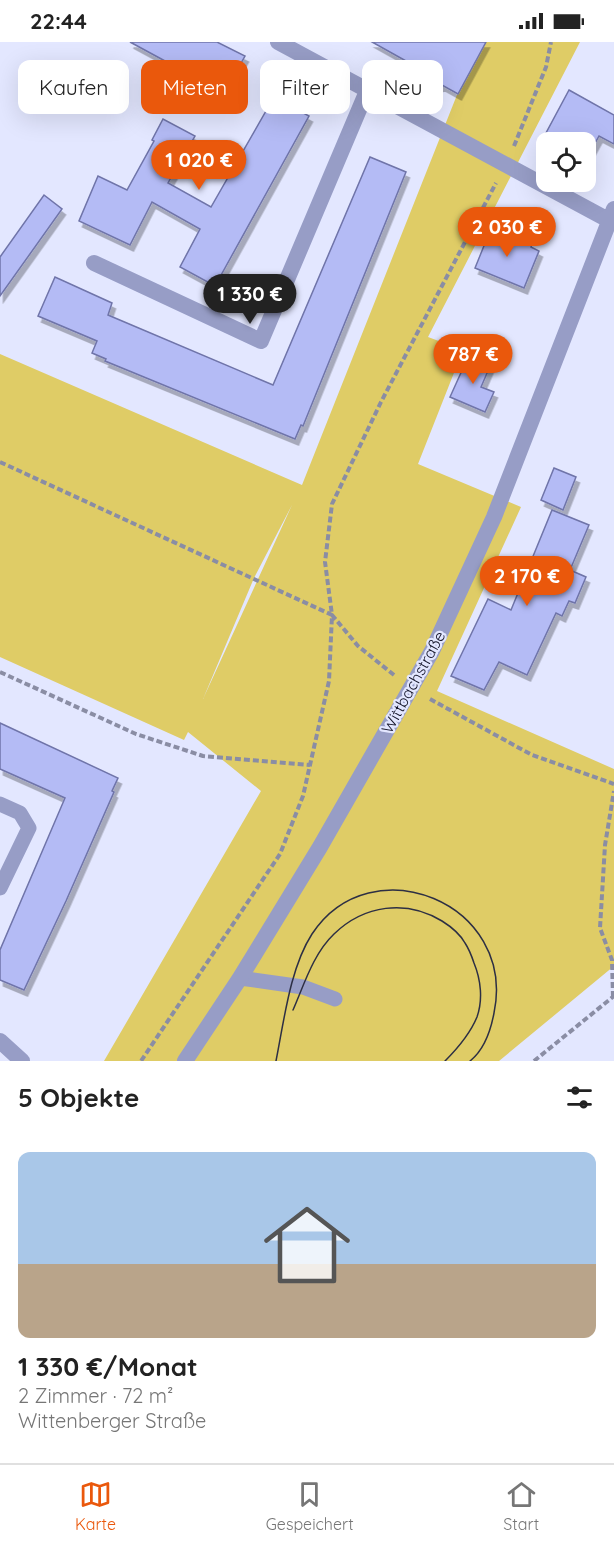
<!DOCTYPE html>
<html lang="de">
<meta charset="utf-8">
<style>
:root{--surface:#fff;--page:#f6f6f6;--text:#222;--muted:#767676;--line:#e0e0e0;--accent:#ea580c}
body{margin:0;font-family:Quicksand,sans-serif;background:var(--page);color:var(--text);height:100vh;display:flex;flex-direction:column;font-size:22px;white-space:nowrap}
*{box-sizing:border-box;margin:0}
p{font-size:20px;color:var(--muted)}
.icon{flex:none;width:33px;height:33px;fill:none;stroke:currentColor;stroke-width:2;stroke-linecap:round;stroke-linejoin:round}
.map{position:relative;height:1019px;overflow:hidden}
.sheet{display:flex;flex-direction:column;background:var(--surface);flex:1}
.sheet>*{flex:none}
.hud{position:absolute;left:18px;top:18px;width:579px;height:54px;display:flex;gap:12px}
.fabs{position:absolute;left:536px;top:90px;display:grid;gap:12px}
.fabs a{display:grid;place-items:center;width:60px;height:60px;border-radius:12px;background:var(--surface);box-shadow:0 6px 24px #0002;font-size:30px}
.price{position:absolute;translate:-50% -51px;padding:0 14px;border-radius:21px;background:var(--accent);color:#fff;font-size:20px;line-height:39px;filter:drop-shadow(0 2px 3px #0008)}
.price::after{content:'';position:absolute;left:50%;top:36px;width:18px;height:14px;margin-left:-9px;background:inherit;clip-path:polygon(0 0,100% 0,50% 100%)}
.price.on{background:#222;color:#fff}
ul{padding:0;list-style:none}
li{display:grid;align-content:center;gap:12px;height:318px;padding:0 18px}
li span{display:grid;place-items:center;height:186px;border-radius:12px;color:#555}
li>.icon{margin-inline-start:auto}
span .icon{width:108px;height:108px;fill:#fffc;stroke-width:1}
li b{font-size:26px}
h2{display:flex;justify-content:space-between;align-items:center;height:72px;padding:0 18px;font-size:26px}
.tag{padding:0 21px;border-radius:12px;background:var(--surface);box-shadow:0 6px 24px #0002;font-size:21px;line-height:54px}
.tag.on{background:var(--accent);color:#fff}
.status{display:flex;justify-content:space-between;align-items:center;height:42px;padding:0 30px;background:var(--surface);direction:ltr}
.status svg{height:16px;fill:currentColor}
.dock{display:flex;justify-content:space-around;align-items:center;height:84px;border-top:2px solid var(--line);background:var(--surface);font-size:16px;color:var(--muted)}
.dock a{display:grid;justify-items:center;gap:3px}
.dock .on{color:var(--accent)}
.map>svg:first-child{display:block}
</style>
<div class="status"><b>22:44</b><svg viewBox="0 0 49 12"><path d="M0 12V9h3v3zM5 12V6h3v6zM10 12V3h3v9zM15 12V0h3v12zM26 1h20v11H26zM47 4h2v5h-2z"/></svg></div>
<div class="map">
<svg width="614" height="1019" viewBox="0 0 614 1019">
<defs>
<filter id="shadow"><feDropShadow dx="3.5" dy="6" stdDeviation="0" flood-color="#0004"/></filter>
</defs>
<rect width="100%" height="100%" fill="#e3e7ff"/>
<path fill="#dfcc66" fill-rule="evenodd" d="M 478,0 L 580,0 L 428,295 L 463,308 L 418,422 L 521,465 L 437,649 L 614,727 L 614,924 L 499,1019 L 104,1019 L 261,749 L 188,690 L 184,698 L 0,615 L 0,312 L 302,443 ZM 292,463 L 203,657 L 254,536 Z"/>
<path fill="#b4bbf5" stroke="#6f74a9" stroke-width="1.5" filter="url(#shadow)" d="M 130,0 L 217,0 L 245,14 L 224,51 Z
M 372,0 L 486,0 L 458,52 L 442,43 L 437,44 L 426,38 L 424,29 Z
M 569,48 L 614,73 L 614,102 L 599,94 L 588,114 L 585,112 L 585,100 L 563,100 L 546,91 Z
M 274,55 L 309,74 L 215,244 L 180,225 L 200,187 L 152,160 L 130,203 L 79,179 L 98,134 L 127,148 L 154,99 L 152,98 L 163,77 L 195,94 L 168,141 L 211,165 Z
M 370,115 L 406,130 L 303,384 L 301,383 L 295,397 L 105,319 L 106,317 L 92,311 L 97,299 L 38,274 L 55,235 L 112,261 L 108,273 L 273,343 Z
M 44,153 L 62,167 L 0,254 L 0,215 Z
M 498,188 L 532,202 L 531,205 L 539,209 L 524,246 L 475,226 L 490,189 L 497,191 Z
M 469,313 L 491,322 L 481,345 L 494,350 L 485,370 L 450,355 Z
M 554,426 L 576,435 L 563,468 L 541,458 Z
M 552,468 L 589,483 L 570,528 L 586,535 L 575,561 L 569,559 L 562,574 L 556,571 L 527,633 L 499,620 L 484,648 L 451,634 L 488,557 L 511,568 Z
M 0,681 L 118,736 L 112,749 L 114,750 L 66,859 L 24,948 L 0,938 L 0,908 L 65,756 L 0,727 Z"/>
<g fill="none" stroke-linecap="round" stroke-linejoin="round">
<path stroke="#8a8da4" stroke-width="4" stroke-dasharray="6 3" stroke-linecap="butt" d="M 514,104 L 546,25 L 551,0
M 0,420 L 332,573 L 329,639 L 303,754 L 280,812 L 141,1019
M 0,630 L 136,692 L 203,714 L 310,723
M 394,633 L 358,604 L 332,573 L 325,520 L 332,462 L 381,360 L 496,141
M 430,657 L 532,713 L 614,742
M 613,955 L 612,918 L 600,886 L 605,803 L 614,749
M 534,1019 L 614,954"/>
<path stroke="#979dc6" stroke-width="15" d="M 0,762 L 20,771 L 29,786 L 0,846
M 240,936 L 303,945 L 335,957"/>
<path stroke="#979dc6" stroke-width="16" d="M 278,0 L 614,181
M 94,221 L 261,299 L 367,49
M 185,1019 L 240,936 L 320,805 L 432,609 L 494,475 L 614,167"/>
<path stroke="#979dc6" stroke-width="16" d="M 0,999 L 22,1019"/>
<path stroke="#2d2f44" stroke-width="1.5" d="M 293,968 C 304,943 313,912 334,892 C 364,863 406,857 442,879 C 450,884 460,892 465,901 C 469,907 472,915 474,921 C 481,938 483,958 477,975 C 470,992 458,1006 445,1019
M 276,1019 C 284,979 290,926 312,892 C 371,802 517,861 494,971 C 491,987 484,1008 470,1019"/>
</g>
<g text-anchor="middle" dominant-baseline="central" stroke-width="4.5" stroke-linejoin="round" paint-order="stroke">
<g font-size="16" fill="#131429" stroke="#e3e7ff">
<text transform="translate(413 640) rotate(-61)">Wittbachstraße</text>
</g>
</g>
</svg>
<div class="fabs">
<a><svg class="icon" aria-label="locate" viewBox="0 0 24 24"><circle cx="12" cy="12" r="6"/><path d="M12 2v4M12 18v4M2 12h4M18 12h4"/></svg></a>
</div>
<b class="price" style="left:199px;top:149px">1 020 €</b>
<b class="price" style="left:507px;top:216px">2 030 €</b>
<b class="price on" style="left:250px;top:283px">1 330 €</b>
<b class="price" style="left:473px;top:343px">787 €</b>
<b class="price" style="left:527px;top:565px">2 170 €</b>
<div class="hud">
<a class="tag">Kaufen</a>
<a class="tag on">Mieten</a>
<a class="tag">Filter</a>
<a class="tag">Neu</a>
</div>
</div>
<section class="sheet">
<h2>5 Objekte<svg class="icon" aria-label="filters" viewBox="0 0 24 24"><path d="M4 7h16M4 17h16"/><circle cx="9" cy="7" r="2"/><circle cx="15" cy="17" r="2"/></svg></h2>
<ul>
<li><span style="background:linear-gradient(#a9c7e8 60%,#b9a48a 0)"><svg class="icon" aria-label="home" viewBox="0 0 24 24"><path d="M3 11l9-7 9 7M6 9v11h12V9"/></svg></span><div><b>1 330 €/Monat</b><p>2 Zimmer · 72 m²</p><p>Wittenberger Straße</p></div></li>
</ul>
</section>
<nav class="dock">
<a class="on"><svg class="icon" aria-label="map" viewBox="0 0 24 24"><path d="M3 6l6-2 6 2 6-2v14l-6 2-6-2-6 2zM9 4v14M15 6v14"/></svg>Karte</a>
<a><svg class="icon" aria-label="saved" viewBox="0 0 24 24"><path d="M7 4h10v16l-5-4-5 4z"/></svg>Gespeichert</a>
<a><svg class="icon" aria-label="home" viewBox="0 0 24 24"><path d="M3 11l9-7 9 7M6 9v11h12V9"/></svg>Start</a>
</nav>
